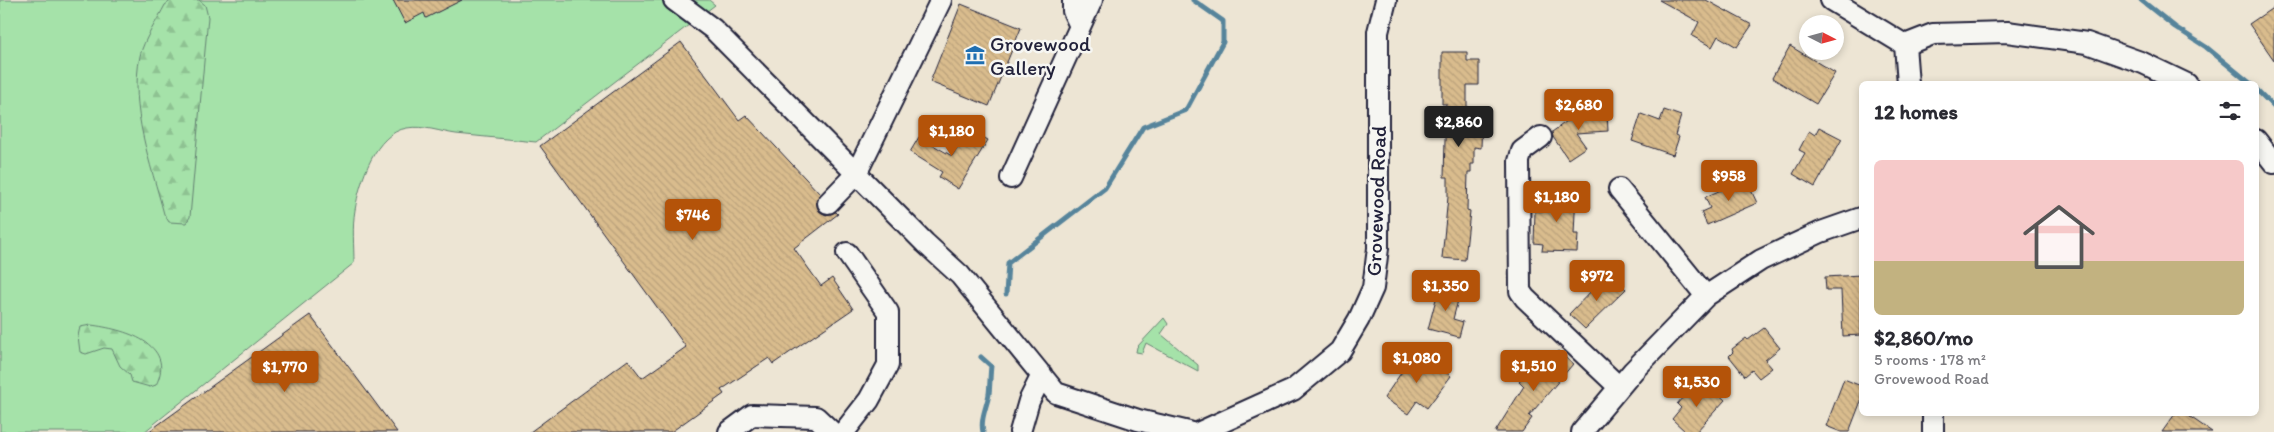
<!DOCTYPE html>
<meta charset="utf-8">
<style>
:root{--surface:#fff;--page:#f7f7f7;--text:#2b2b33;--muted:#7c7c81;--accent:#b45309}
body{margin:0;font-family:Itim,sans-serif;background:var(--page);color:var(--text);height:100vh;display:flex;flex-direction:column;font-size:19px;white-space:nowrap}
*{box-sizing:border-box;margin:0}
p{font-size:16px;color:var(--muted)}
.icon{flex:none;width:28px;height:28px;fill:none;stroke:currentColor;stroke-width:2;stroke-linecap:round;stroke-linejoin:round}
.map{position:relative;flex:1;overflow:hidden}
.side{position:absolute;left:1859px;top:81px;width:400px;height:335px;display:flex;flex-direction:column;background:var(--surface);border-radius:8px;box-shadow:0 2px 8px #0003}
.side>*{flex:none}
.needle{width:32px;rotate:96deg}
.controls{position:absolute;left:1799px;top:15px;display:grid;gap:10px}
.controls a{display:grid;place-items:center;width:45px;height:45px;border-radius:50%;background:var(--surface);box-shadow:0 2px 8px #0003;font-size:25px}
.price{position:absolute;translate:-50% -42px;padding:0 11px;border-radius:5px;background:var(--accent);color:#fff;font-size:16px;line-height:32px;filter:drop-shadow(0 1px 2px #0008)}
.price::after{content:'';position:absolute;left:50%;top:30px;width:15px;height:11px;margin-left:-8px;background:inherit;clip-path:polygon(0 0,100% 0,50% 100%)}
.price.selected{background:#222;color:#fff}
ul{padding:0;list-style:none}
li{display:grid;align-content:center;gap:10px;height:265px;padding:0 15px}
li span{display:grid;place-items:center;height:155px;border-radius:8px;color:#555}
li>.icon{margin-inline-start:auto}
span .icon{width:90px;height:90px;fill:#fffc;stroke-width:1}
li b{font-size:21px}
h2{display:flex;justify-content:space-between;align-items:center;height:60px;padding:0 15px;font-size:21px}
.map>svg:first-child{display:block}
</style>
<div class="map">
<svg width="2274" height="432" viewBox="0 0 2274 432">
<defs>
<pattern id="forest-firs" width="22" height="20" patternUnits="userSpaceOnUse" patternTransform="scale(1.25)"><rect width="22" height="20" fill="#a5e2a9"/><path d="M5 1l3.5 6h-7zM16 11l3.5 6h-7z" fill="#8ec292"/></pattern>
<pattern id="building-back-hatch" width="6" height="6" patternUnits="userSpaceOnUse" patternTransform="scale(1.25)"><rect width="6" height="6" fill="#d9bc8d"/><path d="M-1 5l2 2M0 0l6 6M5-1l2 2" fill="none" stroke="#baa17b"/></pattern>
</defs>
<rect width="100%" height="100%" fill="#ede5d4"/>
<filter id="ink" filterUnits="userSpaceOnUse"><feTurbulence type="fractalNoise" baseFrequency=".02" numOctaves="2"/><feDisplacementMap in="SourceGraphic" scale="10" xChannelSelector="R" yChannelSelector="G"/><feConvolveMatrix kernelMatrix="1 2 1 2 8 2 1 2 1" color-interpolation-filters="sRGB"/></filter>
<g filter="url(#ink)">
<path fill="#a5e2a9" stroke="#648272" d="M 0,0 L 709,0 L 715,5 L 536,142 C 509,139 483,137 456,134 C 441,132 423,125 407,128 C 375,133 360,181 355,210 C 352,227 354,246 354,263 L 144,432 L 0,432 Z
M 1164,318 L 1168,324 L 1161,334 L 1198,365 L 1198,371 L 1146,343 L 1142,353 L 1136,352 L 1137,347 Z"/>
<path fill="url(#forest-firs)" stroke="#648272" d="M 172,0 L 199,0 L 205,5 L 208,17 L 190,217 L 186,223 L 169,222 L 164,214 C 151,164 129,108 140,56 C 143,41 158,19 165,5 Z
M 91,325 C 123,329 177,343 156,385 L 150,387 L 132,382 L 130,375 L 120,366 L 112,349 L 104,348 L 86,354 L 80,352 L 78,336 L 80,327 Z"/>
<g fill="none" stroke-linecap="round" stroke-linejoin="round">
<path stroke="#57849b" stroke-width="5" d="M 2141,0 L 2175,27 L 2206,47 L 2251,84
M 2256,89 L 2274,107
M 1006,294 L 1008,263 L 1105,188 L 1143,127 L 1186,110 L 1223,42 L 1223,21 L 1193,0
M 981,357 L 991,366 C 990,375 990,385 989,394 C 987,406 980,419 983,432"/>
</g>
<path fill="url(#building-back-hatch)" stroke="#22223b" d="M 393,0 L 462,0 L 426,18 L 424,13 L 405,23 Z
M 1659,0 L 1706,0 L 1752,25 L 1737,47 L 1718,36 L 1712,47 L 1692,36 L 1699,22 Z
M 961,4 L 1021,28 L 989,106 L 930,82 Z
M 2274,7 L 2274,60 L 2249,24 Z
M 681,42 L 739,120 L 746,115 L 820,194 L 816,201 L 819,211 L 826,215 L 836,212 L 838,214 L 794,248 L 821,286 L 832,278 L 853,309 L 773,364 L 769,358 L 721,390 L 724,394 L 671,432 L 530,432 L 628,360 L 642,378 L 686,347 L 540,146 Z
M 1790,46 L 1835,73 L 1816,104 L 1772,78 Z
M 1442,52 L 1467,52 L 1467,61 L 1479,61 L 1479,85 L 1467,85 L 1467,118 L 1482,118 L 1481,148 L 1474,147 L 1474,164 L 1471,164 L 1471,172 L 1468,172 L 1467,210 L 1470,211 L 1465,260 L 1442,258 L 1448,197 L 1448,177 L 1444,177 L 1446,104 L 1442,104 Z
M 1664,110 L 1681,116 L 1675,135 L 1679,137 L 1673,155 L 1632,141 L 1641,114 L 1660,121 Z
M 1607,112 L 1608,131 L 1576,133 L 1586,147 L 1568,159 L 1553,137 L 1552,132 L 1578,113 Z
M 1819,127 L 1842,139 L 1815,187 L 1793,174 L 1805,153 L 1799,150 L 1809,131 L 1815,135 Z
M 968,129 L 988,140 L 958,189 L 939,177 L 942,172 L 910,152 L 919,137 L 952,156 Z
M 1746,179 L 1757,203 L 1707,225 L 1701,212 L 1710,208 L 1705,197 Z
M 1545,191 L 1576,192 L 1574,234 L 1578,234 L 1577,252 L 1542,251 L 1543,244 L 1534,243 L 1535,211 L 1544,211 Z
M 1861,275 L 1861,335 L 1843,336 L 1841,290 L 1826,290 L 1825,277 Z
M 1613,276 L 1626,289 L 1585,329 L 1569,314 L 1596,286 L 1600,289 Z
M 1440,284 L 1461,289 L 1453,319 L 1463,322 L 1459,337 L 1428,329 Z
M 310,315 L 397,432 L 148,432 Z
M 1764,328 L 1780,348 L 1765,360 L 1772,368 L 1759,378 L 1752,370 L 1745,376 L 1729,356 L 1733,352 L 1732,349 L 1746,338 L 1748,340 Z
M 1416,351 L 1451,376 L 1427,408 L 1417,401 L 1408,414 L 1384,398 Z
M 1558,351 L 1573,364 L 1529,416 L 1532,418 L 1522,432 L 1495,432 L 1524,386 L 1519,381 L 1539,358 L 1546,364 Z
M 1844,379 L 1861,386 L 1861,401 L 1849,432 L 1841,432 L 1826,426 Z
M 1705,382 L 1725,400 L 1696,432 L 1686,432 L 1672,419 L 1681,408 L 1677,404 L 1689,390 L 1694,394 Z
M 2175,414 L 2186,414 L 2212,432 L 2162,432 Z"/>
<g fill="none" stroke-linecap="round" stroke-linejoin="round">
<defs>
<path id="minor" d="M 674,0 L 713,29 L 925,243 L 960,275 L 1056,393 L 1138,420 L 1189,432
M 1073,0 L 1073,11 L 1080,26
M 1831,0 L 1905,45 L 1933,34 L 2007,32 L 2087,43 L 2143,63 L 2187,84
M 1905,45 L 1908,84
M 1541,137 L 1522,151 L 1519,161 L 1520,291 L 1525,298 L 1619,387
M 2256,140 L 2274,163
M 1011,178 L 1092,0
M 1619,189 L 1706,296
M 828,203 L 856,174 L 941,0
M 1933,414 L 1933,432
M 729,432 L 752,415 L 816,417 L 832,432
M 844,432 L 869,400 L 888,365 L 888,312 L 847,253
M 1020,432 L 1029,401 L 1042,375
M 1200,432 L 1293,390 L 1340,351 L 1359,319 L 1373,288 L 1378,248 L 1378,32 L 1386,0
M 1582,432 L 1633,371 L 1706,296 L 1761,260 L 1821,232 L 1861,218"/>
</defs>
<use href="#minor" stroke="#22223b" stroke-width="24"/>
<use href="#minor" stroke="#f6f6f2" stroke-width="20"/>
</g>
</g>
<defs>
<symbol id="museum-bare" viewBox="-9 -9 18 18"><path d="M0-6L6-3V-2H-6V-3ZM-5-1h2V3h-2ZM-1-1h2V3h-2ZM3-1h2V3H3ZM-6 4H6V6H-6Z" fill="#1f6fb2" stroke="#f6f6f2" stroke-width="2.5" paint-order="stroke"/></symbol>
</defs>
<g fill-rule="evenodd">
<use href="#museum-bare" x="961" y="41" width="28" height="28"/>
</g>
<g text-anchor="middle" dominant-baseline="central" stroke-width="5" stroke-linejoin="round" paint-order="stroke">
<g font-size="21" fill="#22223b" stroke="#f6f6f2" text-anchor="start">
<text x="990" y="43">Grovewood<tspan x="990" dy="24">Gallery</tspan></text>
</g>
<g font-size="21" fill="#22223b" stroke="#f6f6f2">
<text transform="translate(1376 201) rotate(-88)">Grovewood Road</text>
</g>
</g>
</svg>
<div class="controls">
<a><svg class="needle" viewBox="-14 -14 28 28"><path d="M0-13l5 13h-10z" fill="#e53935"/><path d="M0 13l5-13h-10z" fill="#7c7c81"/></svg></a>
</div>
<b class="price" style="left:1579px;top:131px">$2,680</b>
<b class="price selected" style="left:1459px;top:148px">$2,860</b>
<b class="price" style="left:952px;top:157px">$1,180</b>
<b class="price" style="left:1729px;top:202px">$958</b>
<b class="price" style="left:1557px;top:223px">$1,180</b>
<b class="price" style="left:693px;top:241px">$746</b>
<b class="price" style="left:1597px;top:302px">$972</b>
<b class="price" style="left:1446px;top:312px">$1,350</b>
<b class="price" style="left:1417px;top:384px">$1,080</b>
<b class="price" style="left:1534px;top:392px">$1,510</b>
<b class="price" style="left:285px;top:393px">$1,770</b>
<b class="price" style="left:1697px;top:408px">$1,530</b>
<section class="side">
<h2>12 homes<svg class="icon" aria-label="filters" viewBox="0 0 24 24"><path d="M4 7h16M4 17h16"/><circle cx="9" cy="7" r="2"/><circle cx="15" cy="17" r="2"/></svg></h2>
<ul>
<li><span style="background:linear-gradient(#f6c9c9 65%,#c2b280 0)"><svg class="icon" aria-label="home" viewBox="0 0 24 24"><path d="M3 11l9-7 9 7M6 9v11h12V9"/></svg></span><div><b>$2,860/mo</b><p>5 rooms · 178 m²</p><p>Grovewood Road</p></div></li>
</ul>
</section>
</div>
